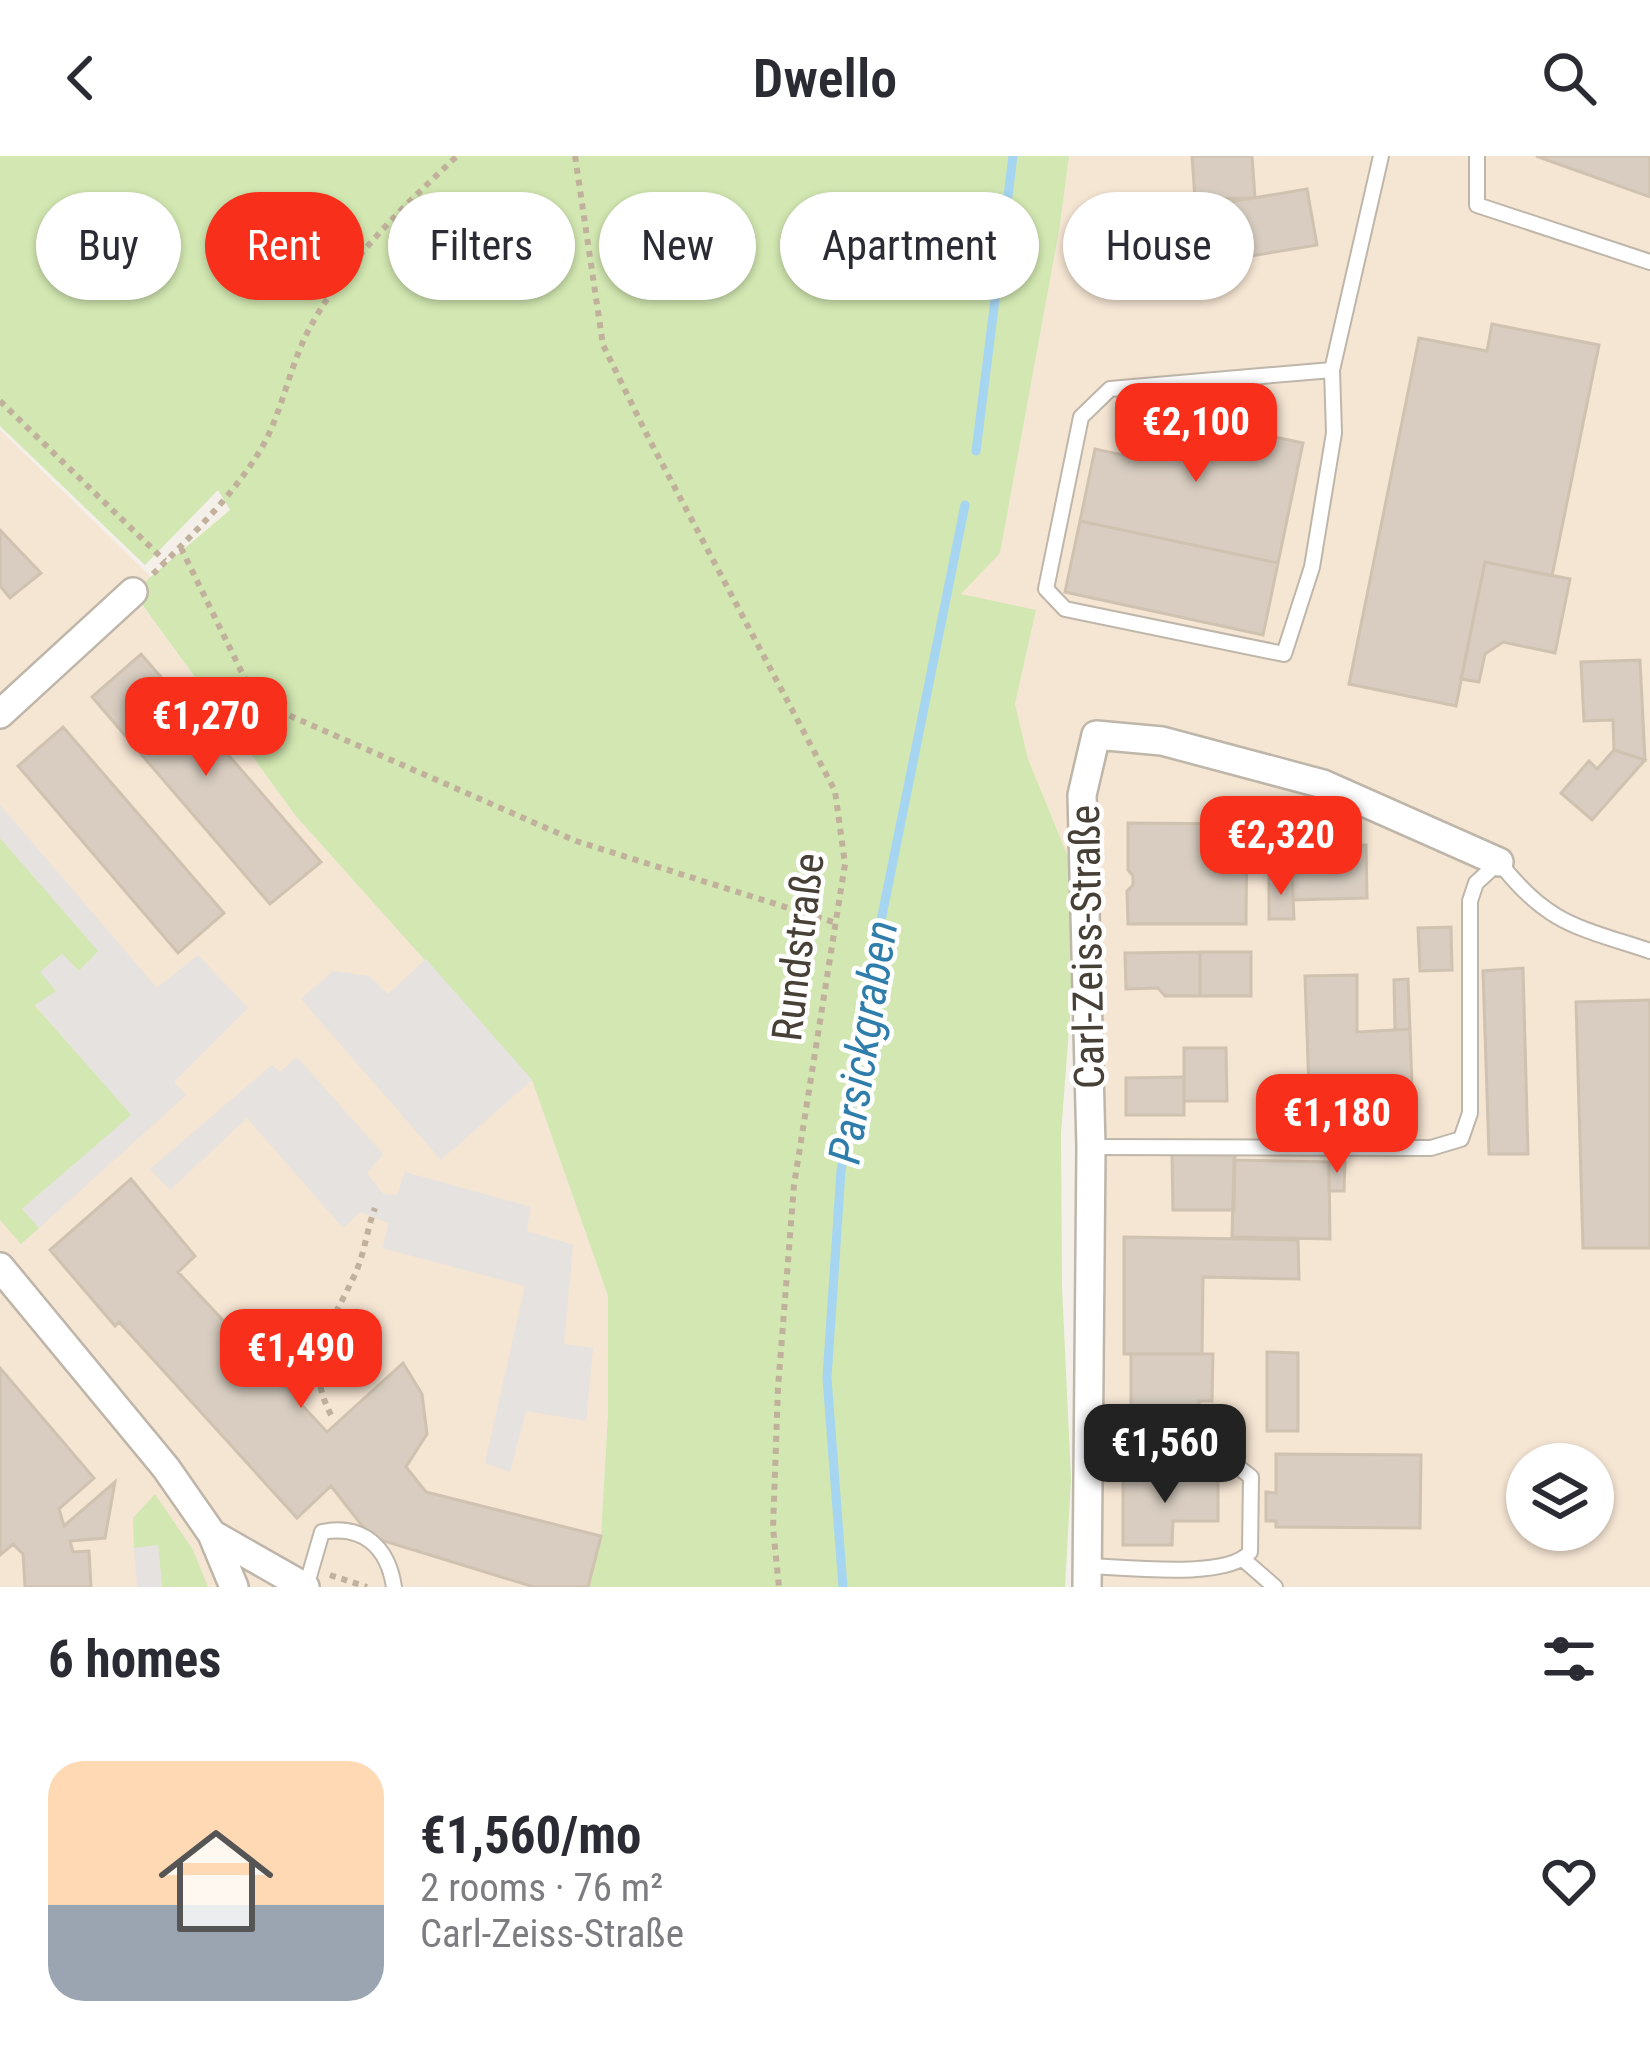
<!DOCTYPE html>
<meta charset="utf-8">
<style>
:root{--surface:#fff;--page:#f2f2f3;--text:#2b2b33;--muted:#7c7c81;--line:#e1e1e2;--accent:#f72f1b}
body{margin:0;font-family:"Roboto Condensed",sans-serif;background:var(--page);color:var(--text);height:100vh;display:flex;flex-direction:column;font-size:45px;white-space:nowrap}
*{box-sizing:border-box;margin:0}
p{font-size:39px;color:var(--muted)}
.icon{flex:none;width:66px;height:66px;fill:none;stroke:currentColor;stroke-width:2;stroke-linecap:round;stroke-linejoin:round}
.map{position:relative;height:1431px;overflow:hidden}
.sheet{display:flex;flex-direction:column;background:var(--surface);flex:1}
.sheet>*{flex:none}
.banner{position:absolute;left:36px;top:36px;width:1578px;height:108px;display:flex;gap:24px}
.controls{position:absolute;left:1506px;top:1287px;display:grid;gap:24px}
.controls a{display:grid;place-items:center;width:108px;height:108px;border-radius:50%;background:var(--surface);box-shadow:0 3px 9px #0004;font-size:60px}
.price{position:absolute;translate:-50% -102px;padding:0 27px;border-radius:24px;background:var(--accent);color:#fff;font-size:39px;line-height:78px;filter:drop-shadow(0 3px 6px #0008)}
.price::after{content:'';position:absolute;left:50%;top:72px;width:36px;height:27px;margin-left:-18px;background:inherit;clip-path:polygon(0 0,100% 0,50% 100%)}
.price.selected{background:#222;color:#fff}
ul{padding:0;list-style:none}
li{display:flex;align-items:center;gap:36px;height:300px;padding:0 48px}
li+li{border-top:3px solid var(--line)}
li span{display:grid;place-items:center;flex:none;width:336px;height:240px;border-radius:36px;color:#555}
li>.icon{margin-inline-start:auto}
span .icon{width:144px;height:144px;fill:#fffc;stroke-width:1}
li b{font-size:51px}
h2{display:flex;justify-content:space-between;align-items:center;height:144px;padding:0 48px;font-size:51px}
.tag{padding:0 42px;border-radius:54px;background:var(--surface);box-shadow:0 3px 9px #0004;font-size:42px;line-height:108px}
.tag.selected{background:var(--accent);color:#fff}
header{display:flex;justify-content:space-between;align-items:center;height:156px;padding:0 48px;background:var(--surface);font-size:54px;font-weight:600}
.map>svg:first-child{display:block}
</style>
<header><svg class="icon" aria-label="back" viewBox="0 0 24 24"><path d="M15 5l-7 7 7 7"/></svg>Dwello<svg class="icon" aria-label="search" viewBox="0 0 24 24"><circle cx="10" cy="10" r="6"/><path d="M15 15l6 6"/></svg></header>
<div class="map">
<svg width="1650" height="1431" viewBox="0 0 1650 1431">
<rect width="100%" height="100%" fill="#f4efe8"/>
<path fill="#f5e5d3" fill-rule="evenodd" d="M 1069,0 L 1650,0 L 1650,1431 L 1087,1431 L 1080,730 L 1028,603 L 1015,548 L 1036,455 L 960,439 L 1000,396 L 1060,69 ZM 1527,1308 L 1593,1308 L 1593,1374 L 1527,1374 Z
M 0,274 L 151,421 L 133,437 L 295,659 L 532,924 L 608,1140 L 608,1257 L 601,1380 L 588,1431 L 0,1431 Z"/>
<path fill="#d2e7b1" d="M 0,0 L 1069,0 L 1060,69 L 1000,397 L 961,438 L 1036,454 L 1015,548 L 1028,603 L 1080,730 L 1061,977 L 1062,1131 L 1071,1323 L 1065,1431 L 588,1431 L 601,1380 L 608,1257 L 608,1140 L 532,924 L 295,659 L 133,436 L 230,354 L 218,334 L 145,409 L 0,270 Z
M 0,682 L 99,795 L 79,815 L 62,798 L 41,815 L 57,835 L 35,850 L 132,959 L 23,1052 L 39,1072 L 21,1088 L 0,1064 Z
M 155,1338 L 193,1394 L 208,1431 L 162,1431 L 158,1390 L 134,1392 L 133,1362 Z"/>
<path fill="#e5e2df" d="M 0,649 L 157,832 L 198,799 L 248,852 L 174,926 L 186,939 L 39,1072 L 22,1053 L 131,959 L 35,849 L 56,835 L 40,816 L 62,798 L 79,815 L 98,795 L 0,682 Z
M 426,803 L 532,924 L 441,1004 L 301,843 L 333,815 L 369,820 L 388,838 Z
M 297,901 L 383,998 L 367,1017 L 383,1038 L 397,1039 L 405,1016 L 531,1051 L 527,1075 L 573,1089 L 564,1188 L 593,1192 L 586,1265 L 526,1255 L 510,1316 L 485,1307 L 525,1130 L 382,1092 L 389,1067 L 360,1056 L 343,1072 L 247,962 L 170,1034 L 150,1013 L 272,909 L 280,916 Z
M 158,1389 L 162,1431 L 137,1431 L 134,1392 Z"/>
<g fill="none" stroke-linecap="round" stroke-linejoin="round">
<path stroke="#a5d5f0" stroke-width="9" d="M 976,295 L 1013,0
M 843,1431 L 827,1222 L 841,1015 L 868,829 L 965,349"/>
</g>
<path fill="#d8cdc0" stroke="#d0c2b0" stroke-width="3" d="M 1192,0 L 1252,0 L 1255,42 L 1195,43 Z
M 1536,0 L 1650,0 L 1650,41 Z
M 1307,33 L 1317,89 L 1209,107 L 1200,51 Z
M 1199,44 L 1209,107 L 1099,123 L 1089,61 Z
M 1492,168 L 1599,189 L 1552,420 L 1485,406 L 1456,550 L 1349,528 L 1419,182 L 1487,195 Z
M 1133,251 L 1303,287 L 1278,407 L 1080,365 L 1095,293 L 1123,299 Z
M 1080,365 L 1278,407 L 1263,479 L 1065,436 Z
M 0,374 L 41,417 L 10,442 L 0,430 Z
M 1485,406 L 1570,423 L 1555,497 L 1503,486 L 1485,498 L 1479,526 L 1461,523 Z
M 141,498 L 321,706 L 270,748 L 92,541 Z
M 1640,504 L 1645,604 L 1614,594 L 1613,564 L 1584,565 L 1581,506 Z
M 63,571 L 224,757 L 178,797 L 18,610 Z
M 1614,594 L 1645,604 L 1592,664 L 1561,637 L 1589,605 L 1597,613 Z
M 1128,667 L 1247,668 L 1246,768 L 1128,768 L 1127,735 L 1133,729 L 1133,720 L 1128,714 Z
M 1337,680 L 1337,690 L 1366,689 L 1367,742 L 1293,744 L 1292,681 Z
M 1292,719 L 1294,763 L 1269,763 L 1269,720 Z
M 1451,771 L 1452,814 L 1420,815 L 1418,772 Z
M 1200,796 L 1251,796 L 1251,840 L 1200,840 Z
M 1125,797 L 1200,796 L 1200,840 L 1165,840 L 1158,832 L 1126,833 Z
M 1523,812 L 1528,998 L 1489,998 L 1483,815 Z
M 1357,819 L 1357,876 L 1410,873 L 1412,931 L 1309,934 L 1305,820 Z
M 1408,823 L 1410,873 L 1395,874 L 1394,824 Z
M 1650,844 L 1650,1092 L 1583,1092 L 1576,846 Z
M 1184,892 L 1226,892 L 1227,945 L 1184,945 Z
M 1184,921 L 1184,959 L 1126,959 L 1126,922 Z
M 1172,998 L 1235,999 L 1234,1054 L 1173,1054 Z
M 1234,1004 L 1329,1006 L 1330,1083 L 1232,1081 Z
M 1329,1006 L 1345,1006 L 1344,1035 L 1329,1035 Z
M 131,1023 L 195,1100 L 178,1116 L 327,1276 L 403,1207 L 422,1238 L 427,1278 L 406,1311 L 426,1336 L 601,1380 L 588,1431 L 534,1431 L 371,1381 L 331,1330 L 297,1362 L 119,1166 L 115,1170 L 50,1094 Z
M 1124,1081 L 1298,1084 L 1299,1123 L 1203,1121 L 1202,1198 L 1124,1198 Z
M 1267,1196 L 1298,1197 L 1298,1275 L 1267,1275 Z
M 1131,1198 L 1213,1198 L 1212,1245 L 1199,1245 L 1199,1277 L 1131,1277 Z
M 0,1212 L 94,1322 L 59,1353 L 64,1370 L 115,1326 L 105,1382 L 70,1385 L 73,1396 L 89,1395 L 91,1431 L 25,1431 L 23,1398 L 13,1388 L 0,1399 Z
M 1276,1298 L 1421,1299 L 1420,1372 L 1276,1371 L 1276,1365 L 1266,1365 L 1266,1336 L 1276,1337 Z
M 1123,1319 L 1218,1320 L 1218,1365 L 1173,1365 L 1172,1389 L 1123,1389 Z"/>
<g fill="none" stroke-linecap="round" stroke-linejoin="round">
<defs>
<path id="lane" d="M 1477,0 L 1477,49 L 1650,106
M 1332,214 L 1110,233 L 1081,261 L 1046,433 L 1065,453 L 1284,498 L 1312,411 L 1334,277 L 1332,214 L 1381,0
M 1091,991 L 1431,992 L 1461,983 L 1470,957 L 1470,745 L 1476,727 L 1499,706 C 1548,769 1578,771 1650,795
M 1244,1404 L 1275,1431
M 1087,1410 C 1123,1411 1228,1424 1250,1396 L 1251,1321 L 1233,1307 L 1217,1305 L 1088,1306
M 306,1431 L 322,1376 C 363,1368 388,1391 394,1431"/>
<path id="street" d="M 0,558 L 133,436
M 0,1111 L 166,1312 L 212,1378 L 234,1431
M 212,1378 L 305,1431
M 1087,1431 L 1091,991 L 1082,639 L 1096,579 L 1162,585 L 1323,628 L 1499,706"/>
</defs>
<use href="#lane" stroke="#bfb6aa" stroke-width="18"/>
<use href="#street" stroke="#bfb6aa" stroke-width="32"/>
<path stroke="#c1b19c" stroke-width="6" stroke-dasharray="6 6" stroke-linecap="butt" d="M 575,0 L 603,189 L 647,279 L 835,635 L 845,708 L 794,1029 L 778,1232 L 773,1372 L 779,1431
M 0,245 L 165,405
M 181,392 L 247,527 L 286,558 L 576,685 L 836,767
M 153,418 C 191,380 233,340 261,293 C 283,256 290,205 313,166 C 350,101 403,51 457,0
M 331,1259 C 301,1202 333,1167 356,1116 C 365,1095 367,1073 375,1052
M 330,1419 L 367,1431"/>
<use href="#lane" stroke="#fff" stroke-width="14"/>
<use href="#street" stroke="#fff" stroke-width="27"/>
</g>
<g text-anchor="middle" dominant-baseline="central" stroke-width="9" stroke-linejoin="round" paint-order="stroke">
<g font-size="42" fill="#474036" stroke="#fff">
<text transform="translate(798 791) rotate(-83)">Rundstraße</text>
<text transform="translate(1087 791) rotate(-91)">Carl-Zeiss-Straße</text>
</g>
<g font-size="45" font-style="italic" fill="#2e7daa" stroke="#fff">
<text transform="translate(863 886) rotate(-81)">Parsickgraben</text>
</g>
</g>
</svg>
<div class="controls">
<a><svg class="icon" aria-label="layers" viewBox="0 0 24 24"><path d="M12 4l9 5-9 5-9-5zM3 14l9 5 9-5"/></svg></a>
</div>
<b class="price" style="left:1196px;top:329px">€2,100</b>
<b class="price" style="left:206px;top:623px">€1,270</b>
<b class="price" style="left:1281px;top:742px">€2,320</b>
<b class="price" style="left:1337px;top:1020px">€1,180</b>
<b class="price" style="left:301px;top:1255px">€1,490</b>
<b class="price selected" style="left:1165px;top:1350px">€1,560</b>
<div class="banner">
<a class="tag">Buy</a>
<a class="tag selected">Rent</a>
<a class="tag">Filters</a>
<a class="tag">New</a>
<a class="tag">Apartment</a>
<a class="tag">House</a>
</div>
</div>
<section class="sheet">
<h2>6 homes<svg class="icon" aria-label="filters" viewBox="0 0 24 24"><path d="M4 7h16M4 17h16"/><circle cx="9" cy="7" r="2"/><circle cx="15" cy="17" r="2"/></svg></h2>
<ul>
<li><span style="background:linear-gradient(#ffd9b3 60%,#9aa5b1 0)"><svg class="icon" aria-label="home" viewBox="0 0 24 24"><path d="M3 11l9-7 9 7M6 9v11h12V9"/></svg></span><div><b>€1,560/mo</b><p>2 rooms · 76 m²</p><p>Carl-Zeiss-Straße</p></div><svg class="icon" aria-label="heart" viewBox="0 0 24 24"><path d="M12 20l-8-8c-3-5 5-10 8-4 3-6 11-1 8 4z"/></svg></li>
</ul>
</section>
